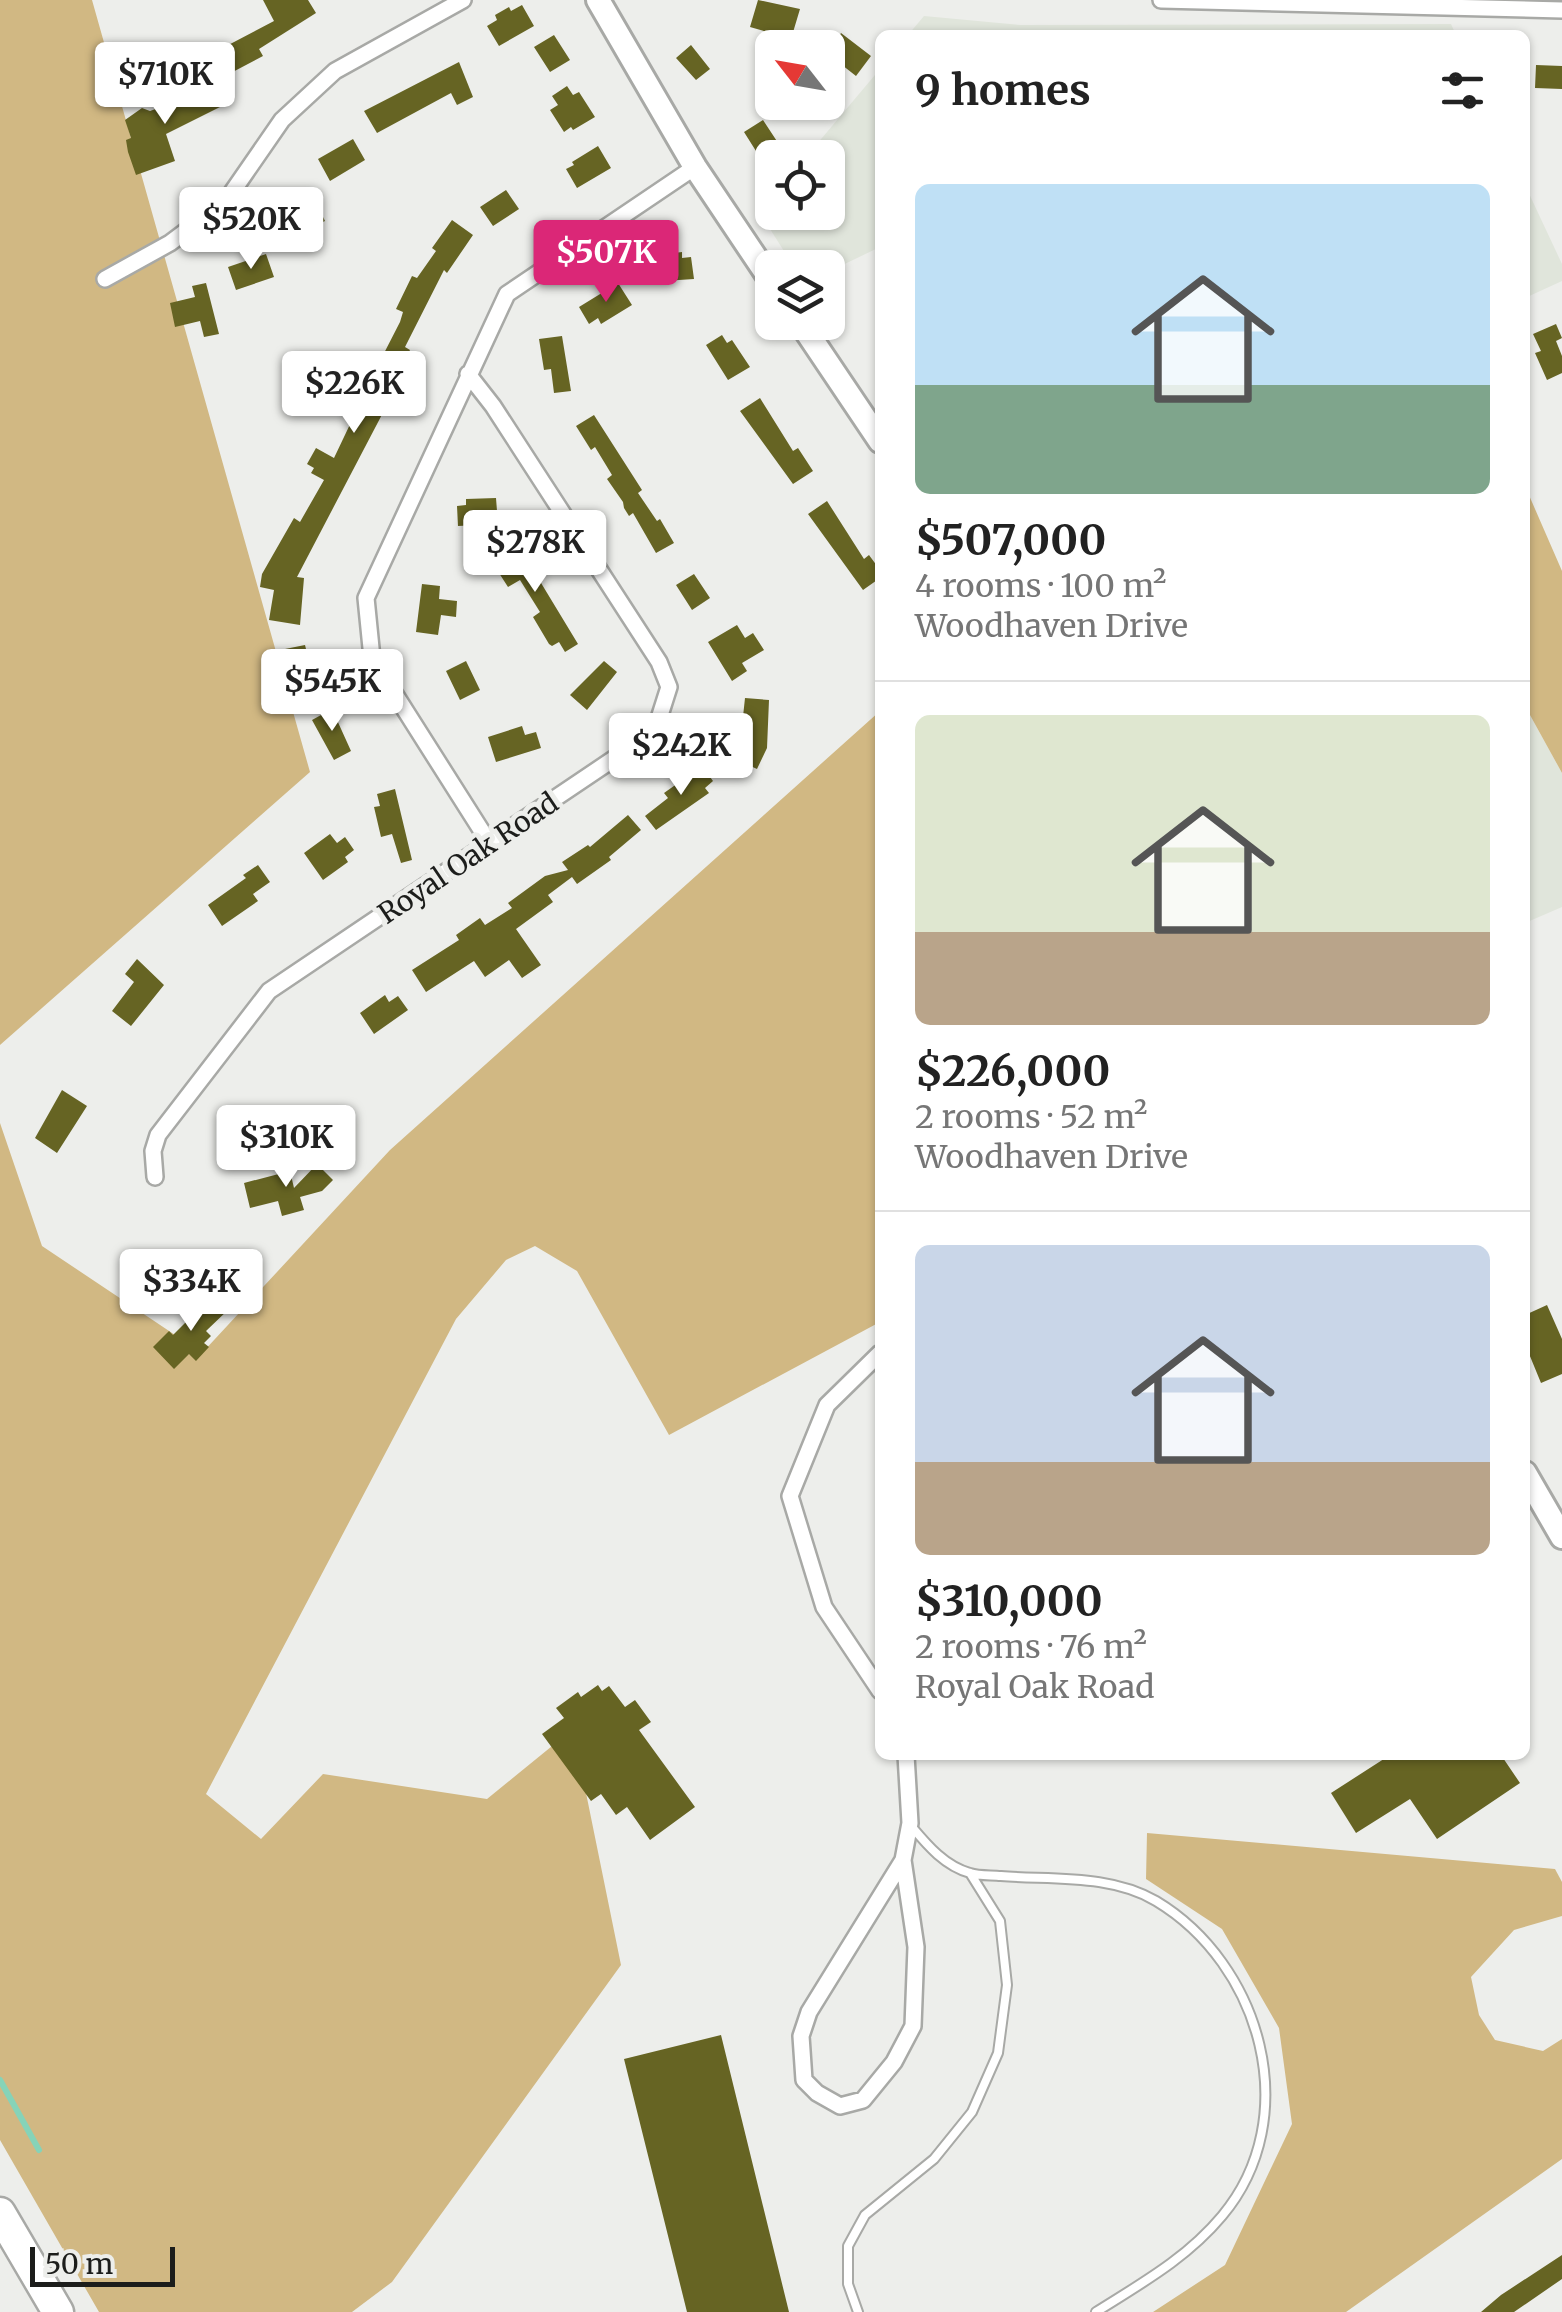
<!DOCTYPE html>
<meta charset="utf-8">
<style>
:root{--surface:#fff;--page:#f2f2f2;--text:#222;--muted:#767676;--line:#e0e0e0;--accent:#db2777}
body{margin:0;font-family:Merriweather,serif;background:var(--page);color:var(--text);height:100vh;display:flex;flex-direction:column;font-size:38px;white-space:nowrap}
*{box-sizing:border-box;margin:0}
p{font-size:32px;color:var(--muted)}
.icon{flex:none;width:55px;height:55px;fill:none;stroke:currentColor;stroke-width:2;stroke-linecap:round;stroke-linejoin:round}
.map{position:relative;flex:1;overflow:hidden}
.details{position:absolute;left:875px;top:30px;width:655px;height:1730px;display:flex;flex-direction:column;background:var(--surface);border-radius:15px;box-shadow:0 2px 8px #0004}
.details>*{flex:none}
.needle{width:65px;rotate:301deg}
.controls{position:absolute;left:755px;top:30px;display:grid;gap:20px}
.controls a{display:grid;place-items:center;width:90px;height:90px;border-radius:15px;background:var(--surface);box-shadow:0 2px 8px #0004;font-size:50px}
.scale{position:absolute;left:30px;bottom:25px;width:145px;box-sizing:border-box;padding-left:10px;border:5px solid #1c1d1b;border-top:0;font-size:28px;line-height:35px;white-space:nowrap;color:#1c1d1b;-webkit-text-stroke:8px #edeeeb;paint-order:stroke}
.price{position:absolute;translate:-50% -85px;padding:0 22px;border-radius:10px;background:#fff;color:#222;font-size:32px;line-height:65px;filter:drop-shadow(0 2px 5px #0008)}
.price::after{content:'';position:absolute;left:50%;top:60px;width:30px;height:22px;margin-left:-15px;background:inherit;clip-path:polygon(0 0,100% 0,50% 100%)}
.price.on{background:var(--accent);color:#fff}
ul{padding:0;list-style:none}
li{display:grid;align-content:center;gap:20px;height:530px;padding:0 40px}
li+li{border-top:2px solid var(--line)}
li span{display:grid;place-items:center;height:310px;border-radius:15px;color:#555}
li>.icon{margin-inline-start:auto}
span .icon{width:180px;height:180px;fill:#fffc;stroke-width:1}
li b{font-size:42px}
h2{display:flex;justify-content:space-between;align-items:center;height:120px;padding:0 40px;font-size:42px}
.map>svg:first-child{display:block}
</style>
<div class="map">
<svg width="1562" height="2312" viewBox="0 0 1562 2312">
<rect width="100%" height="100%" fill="#edeeeb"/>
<path fill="#e0e5db" d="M 924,16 L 1020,25 L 1451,24 L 1456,35 L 908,35 Z
M 880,69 L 880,247 L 828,272 L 828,268 L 794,267 L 760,213 L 772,198 L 772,212 L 828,212 L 828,158 L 806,157 Z
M 1525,185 L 1562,264 L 1562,281 L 1525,298 Z
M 1525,706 L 1562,773 L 1562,907 L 1525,923 Z"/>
<path fill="#d1b883" d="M 0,0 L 92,0 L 310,772 L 0,1045 Z
M 1525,486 L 1562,571 L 1562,773 L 1525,706 Z
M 880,711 L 880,1322 L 669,1435 L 577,1271 L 535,1246 L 506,1260 L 456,1319 L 206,1794 L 261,1839 L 323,1774 L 487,1799 L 573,1729 L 621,1965 L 392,2282 L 352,2312 L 99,2312 L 0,2140 L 0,1123 L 42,1246 L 202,1353 L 390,1150 Z
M 1147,1833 L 1555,1869 L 1562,1882 L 1562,1916 L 1514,1930 L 1471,1977 L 1479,2015 L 1495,2040 L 1543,2051 L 1562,2039 L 1562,2159 L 1346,2312 L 1153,2312 L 1225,2265 L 1292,2124 L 1279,2028 L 1222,1929 L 1146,1879 Z"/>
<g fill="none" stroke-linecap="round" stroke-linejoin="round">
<path stroke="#86d3b8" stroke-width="6" d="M 0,2080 L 39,2150"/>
</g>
<path fill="#666423" d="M 263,0 L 308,0 L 316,13 L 259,49 L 263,56 L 227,75 L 215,52 L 274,21 Z
M 758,0 L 800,9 L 791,39 L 750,27 Z
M 522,5 L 534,26 L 499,46 L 487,26 L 497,20 L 495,15 L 509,7 L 511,11 Z
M 841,33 L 871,56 L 856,76 L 828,54 Z
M 554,35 L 570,60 L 550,72 L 534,47 Z
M 691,45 L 710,69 L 696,80 L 676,58 Z
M 459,62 L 473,97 L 457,105 L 451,93 L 377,133 L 364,111 Z
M 1536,65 L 1562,66 L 1562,89 L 1535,88 Z
M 209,84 L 220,107 L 166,134 L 175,161 L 136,175 L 128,152 L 126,140 L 131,138 L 125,120 L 142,108 L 150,111 L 175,102 L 170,93 L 186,85 L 190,93 Z
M 567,86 L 573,95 L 579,92 L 595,117 L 573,130 L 571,127 L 564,132 L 550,110 L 558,105 L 552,96 Z
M 763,120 L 786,155 L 772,158 L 772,163 L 766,167 L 744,132 Z
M 353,139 L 365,160 L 330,181 L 318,159 Z
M 598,146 L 611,168 L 577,188 L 566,169 L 574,165 L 572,162 Z
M 506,190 L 519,209 L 493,226 L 480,207 Z
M 314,199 L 325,221 L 286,239 L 276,217 Z
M 452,220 L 473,235 L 447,273 L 444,270 L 405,347 L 410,350 L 383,403 L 387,405 L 297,577 L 304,578 L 300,625 L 269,620 L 274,590 L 260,587 L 262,574 L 294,518 L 300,522 L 324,480 L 311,473 L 314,468 L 307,464 L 316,448 L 334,458 L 373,376 L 367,372 L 374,358 L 380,361 L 400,322 L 403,312 L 396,309 L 412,276 L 417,278 L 436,251 L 432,248 Z
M 682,252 L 682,258 L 691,257 L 694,279 L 649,282 L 647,261 L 656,260 L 659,255 Z
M 266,254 L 274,277 L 236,290 L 228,267 Z
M 206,283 L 219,334 L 204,337 L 200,321 L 175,327 L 170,303 L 195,297 L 192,286 Z
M 618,283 L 632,305 L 601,324 L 598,318 L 589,324 L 579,307 Z
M 1556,324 L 1562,338 L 1556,341 L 1562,356 L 1562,373 L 1547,380 L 1535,353 L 1541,351 L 1533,334 Z
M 722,335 L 727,343 L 732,340 L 750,367 L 728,380 L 706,345 Z
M 562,336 L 571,391 L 554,393 L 551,369 L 544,370 L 539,339 Z
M 760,398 L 793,451 L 798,448 L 813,471 L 793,484 L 740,411 Z
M 594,415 L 642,490 L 638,493 L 657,521 L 660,519 L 674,543 L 656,553 L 633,513 L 629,516 L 624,508 L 623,502 L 607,479 L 612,475 L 595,447 L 591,450 L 576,426 Z
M 496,498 L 498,524 L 458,526 L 457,506 L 466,505 L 466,499 Z
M 827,501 L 864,559 L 869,555 L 880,570 L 880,578 L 863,590 L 808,514 Z
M 515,540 L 578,644 L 565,652 L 559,642 L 552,646 L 549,644 L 533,617 L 540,612 L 520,580 L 508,587 L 499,573 L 504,569 L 494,552 Z
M 694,574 L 710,598 L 692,610 L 676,585 Z
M 422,584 L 440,586 L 439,599 L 457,601 L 456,617 L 441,615 L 438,635 L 416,632 Z
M 737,625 L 745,638 L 753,633 L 764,650 L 742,663 L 747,671 L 732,681 L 708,642 Z
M 305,645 L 312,673 L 288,679 L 280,650 Z
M 466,661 L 480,690 L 460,700 L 446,671 Z
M 604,661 L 617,672 L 587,710 L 570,695 Z
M 745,698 L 769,700 L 767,748 L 757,769 L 715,750 L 729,720 L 742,726 Z
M 332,709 L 351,751 L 334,760 L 312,720 Z
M 522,726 L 525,735 L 536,732 L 541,748 L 496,762 L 488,737 Z
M 702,766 L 713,781 L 705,788 L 709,793 L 656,830 L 645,816 L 668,798 L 664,793 Z
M 395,789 L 412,860 L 401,863 L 392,834 L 381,837 L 374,807 L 380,806 L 377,794 Z
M 628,815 L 641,830 L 609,857 L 611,860 L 577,884 L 572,877 L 548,895 L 553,902 L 516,929 L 541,965 L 522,978 L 509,960 L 485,977 L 474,961 L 426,992 L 412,970 L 459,940 L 456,935 L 480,918 L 485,925 L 512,908 L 508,903 L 545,876 L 568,870 L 562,862 L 588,845 L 590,847 Z
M 330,834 L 337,843 L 345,837 L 354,850 L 345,857 L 348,862 L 323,880 L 304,853 Z
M 258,865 L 270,882 L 253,894 L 258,901 L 222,926 L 208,905 L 246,878 L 243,875 Z
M 137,959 L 164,985 L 131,1026 L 112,1011 L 134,982 L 125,974 Z
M 385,995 L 389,1002 L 398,996 L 408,1010 L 374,1034 L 360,1013 Z
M 62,1090 L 87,1106 L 57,1153 L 35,1138 Z
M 317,1164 L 333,1180 L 322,1191 L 300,1197 L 304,1210 L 282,1216 L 278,1201 L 250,1208 L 244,1183 L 290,1171 L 294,1188 Z
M 214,1294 L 229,1309 L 206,1331 L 211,1336 L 204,1343 L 209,1347 L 196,1361 L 189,1354 L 174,1369 L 153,1347 L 169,1331 L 173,1335 Z
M 1547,1305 L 1562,1339 L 1562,1374 L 1541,1383 L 1525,1344 L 1525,1315 Z
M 598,1685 L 602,1691 L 609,1686 L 625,1707 L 635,1700 L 651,1722 L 639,1730 L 695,1807 L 650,1840 L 627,1807 L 616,1815 L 601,1794 L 591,1801 L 542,1734 L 564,1718 L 556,1708 L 578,1692 L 581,1697 Z
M 1390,1755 L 1501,1755 L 1520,1783 L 1437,1839 L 1410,1799 L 1356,1833 L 1331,1793 Z
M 721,2035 L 789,2312 L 687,2312 L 624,2059 Z
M 1562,2255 L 1562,2279 L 1514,2312 L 1481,2312 L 1501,2295 Z"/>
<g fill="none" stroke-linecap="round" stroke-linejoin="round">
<defs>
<path id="service" d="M 912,1827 C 928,1846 945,1866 970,1873 C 979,1876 991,1875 1001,1876 C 1051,1880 1111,1874 1156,1901 C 1261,1964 1305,2117 1222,2216 C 1187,2258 1142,2283 1096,2312
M 858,2312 L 848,2284 L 848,2246 L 865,2215 L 934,2159 L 972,2112 L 998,2053 L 1007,1985 L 1000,1921 L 970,1873"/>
<path id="minor" d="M 1161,0 L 1562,10
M 105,279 L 170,243 L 226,201 L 282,120 L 335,71 L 463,0
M 490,844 L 372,658 L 366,598 L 507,294 L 695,167
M 155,1177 L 153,1151 L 158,1135 L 269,991 L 655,731 L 669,687 L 659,662 L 493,406 L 468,374
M 880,1353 L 827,1405 L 790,1496 L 824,1607 L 880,1691
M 903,1860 L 809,2012 L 801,2036 L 804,2080 L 817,2093 L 840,2106 L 863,2100 L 894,2062 L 913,2026 L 916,1947 L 903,1860 L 910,1823 L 906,1755"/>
<path id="secondary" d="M 598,0 L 695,167 L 772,282
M 800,322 L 880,441
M 1525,1473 L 1562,1537"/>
<path id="motorway" d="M 0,2213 L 58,2312"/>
</defs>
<use href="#service" stroke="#a8a9a6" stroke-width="12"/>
<use href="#minor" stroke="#a8a9a6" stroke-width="20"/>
<use href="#secondary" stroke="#a8a9a6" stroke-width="28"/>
<use href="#motorway" stroke="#a8a9a6" stroke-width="35"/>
<use href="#service" stroke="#fff" stroke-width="8"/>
<use href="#minor" stroke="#fff" stroke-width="15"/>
<use href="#secondary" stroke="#fff" stroke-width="22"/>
<use href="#motorway" stroke="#fff" stroke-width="30"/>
</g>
<g text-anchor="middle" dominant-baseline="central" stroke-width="10" stroke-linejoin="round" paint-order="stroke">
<g font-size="28" fill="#1c1d1b" stroke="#edeeeb">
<text transform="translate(468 858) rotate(-34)">Royal Oak Road</text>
</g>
</g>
</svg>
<div class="controls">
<a><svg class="needle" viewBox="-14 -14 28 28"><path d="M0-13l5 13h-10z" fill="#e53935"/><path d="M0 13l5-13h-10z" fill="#767676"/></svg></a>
<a><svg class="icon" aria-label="locate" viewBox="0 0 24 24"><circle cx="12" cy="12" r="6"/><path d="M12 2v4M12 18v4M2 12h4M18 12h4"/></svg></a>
<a><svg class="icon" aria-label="layers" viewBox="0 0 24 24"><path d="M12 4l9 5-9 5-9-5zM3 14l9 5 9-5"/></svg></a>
</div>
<div class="scale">50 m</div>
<b class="price" style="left:165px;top:127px">$710K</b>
<b class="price" style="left:251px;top:272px">$520K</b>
<b class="price on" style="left:606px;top:305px">$507K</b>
<b class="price" style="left:354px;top:436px">$226K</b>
<b class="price" style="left:535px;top:595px">$278K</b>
<b class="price" style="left:332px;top:734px">$545K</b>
<b class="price" style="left:681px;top:798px">$242K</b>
<b class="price" style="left:286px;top:1190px">$310K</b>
<b class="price" style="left:191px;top:1334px">$334K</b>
<section class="details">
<h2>9 homes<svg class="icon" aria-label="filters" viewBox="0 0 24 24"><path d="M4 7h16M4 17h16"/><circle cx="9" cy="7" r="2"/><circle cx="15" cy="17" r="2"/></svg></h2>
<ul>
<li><span style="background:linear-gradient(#bfe0f5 65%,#7fa58c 0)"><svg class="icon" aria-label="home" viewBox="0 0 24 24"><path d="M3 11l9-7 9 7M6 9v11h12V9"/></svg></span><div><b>$507,000</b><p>4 rooms · 100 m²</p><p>Woodhaven Drive</p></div></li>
<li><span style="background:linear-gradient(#dfe7d0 70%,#b9a48a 0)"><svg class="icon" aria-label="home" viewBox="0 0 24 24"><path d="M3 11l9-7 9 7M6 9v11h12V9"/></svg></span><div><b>$226,000</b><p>2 rooms · 52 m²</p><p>Woodhaven Drive</p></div></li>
<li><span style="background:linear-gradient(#c9d6e8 70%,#b9a48a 0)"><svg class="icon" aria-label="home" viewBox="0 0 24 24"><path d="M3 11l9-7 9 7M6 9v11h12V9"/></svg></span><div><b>$310,000</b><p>2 rooms · 76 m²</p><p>Royal Oak Road</p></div></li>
</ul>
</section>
</div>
